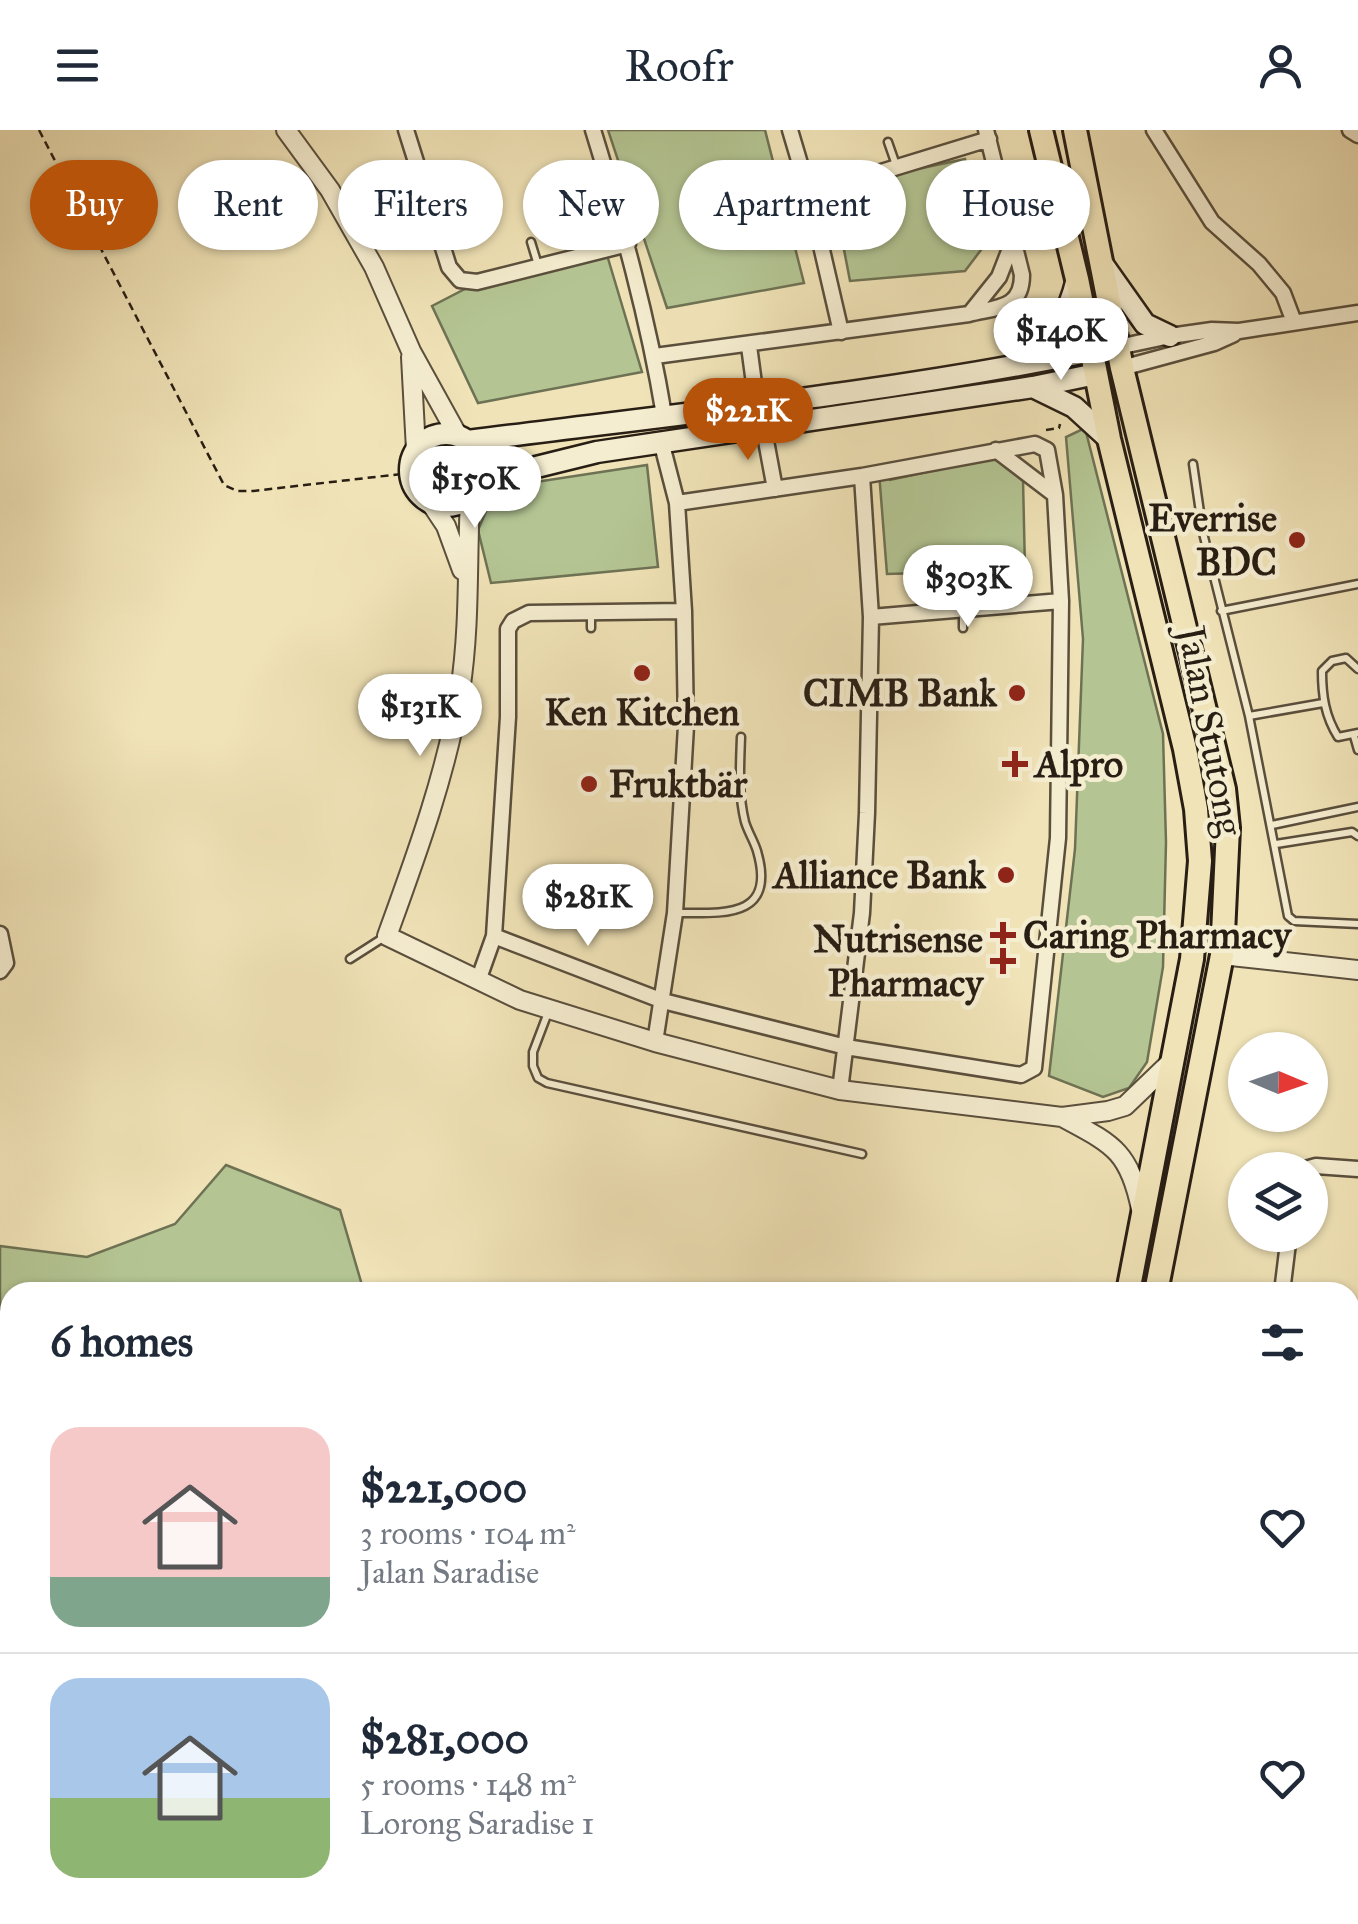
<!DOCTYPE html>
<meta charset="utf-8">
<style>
:root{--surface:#fff;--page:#f6f6f7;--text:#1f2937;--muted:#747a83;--line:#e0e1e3;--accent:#b45309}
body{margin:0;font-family:"IM FELL Great Primer",serif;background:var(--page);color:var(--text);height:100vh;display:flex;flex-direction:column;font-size:38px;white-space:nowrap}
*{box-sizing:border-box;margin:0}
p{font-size:32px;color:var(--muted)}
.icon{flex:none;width:55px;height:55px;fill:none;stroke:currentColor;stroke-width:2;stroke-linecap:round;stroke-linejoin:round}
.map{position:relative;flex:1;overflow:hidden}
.side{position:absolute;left:0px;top:1152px;width:1360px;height:642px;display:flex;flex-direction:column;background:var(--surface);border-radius:30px 30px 0 0;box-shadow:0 2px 8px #0004}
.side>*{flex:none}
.guide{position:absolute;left:30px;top:30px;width:1300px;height:90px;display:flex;gap:20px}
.needle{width:65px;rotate:92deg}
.buttons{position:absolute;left:1228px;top:902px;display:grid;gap:20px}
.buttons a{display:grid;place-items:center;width:100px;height:100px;border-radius:50%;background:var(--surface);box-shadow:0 2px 8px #0004;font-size:50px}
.price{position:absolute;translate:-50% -85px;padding:0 22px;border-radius:35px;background:#fff;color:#222;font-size:32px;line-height:65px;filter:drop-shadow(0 2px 5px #0008)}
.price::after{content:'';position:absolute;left:50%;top:60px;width:30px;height:22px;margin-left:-15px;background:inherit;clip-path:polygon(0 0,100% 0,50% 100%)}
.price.on{background:var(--accent);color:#fff}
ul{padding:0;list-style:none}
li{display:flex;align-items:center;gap:30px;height:250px;padding:0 50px}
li+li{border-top:2px solid var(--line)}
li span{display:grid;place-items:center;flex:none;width:280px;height:200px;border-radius:30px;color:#555}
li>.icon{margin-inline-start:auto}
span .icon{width:120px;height:120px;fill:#fffc;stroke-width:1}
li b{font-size:42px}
h2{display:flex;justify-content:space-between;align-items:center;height:120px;padding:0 50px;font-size:42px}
.pill{padding:0 35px;border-radius:45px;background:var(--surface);box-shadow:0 2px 8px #0004;font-size:35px;line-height:90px}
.pill.on{background:var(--accent);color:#fff}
header{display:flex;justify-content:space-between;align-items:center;height:130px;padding:0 50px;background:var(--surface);font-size:45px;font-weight:600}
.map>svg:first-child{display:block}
</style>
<header><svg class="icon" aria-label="menu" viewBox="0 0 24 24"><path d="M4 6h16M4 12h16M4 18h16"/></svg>Roofr<svg class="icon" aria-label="person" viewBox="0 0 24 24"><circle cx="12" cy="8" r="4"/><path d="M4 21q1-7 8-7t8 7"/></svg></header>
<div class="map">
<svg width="1358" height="1794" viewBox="0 0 1358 1794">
<rect width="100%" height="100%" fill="#f0e3b7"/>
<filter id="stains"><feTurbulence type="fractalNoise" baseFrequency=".002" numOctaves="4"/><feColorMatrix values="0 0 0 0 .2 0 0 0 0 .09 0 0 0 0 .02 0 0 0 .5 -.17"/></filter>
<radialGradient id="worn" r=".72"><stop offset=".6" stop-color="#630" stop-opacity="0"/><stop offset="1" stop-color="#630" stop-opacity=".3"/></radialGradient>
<path fill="#b4c593" stroke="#6e7254" stroke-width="2.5" d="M 608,0 L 765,0 L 804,153 L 667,178 Z
M 965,29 L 987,112 L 965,141 L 850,151 L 832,57 Z
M 607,125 L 642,242 L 478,273 L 432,176 L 467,158 Z
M 1085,298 L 1163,604 L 1166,712 L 1163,837 L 1147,932 L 1129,958 L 1103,967 L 1049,946 L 1075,719 L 1083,509 L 1066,307 Z
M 996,327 L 1023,349 L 1025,440 L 887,444 L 879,342 L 890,350 Z
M 647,335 L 658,437 L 491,453 L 478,400 L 496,358 Z
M 226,1035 L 340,1080 L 364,1162 L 10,1162 L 10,1785 L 237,1785 L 238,1794 L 0,1794 L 0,1116 L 87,1127 L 175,1094 Z
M 1350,1321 L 1358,1321 L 1358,1555 L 1350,1556 Z"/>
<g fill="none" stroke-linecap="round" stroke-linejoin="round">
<defs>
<path id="service" d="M 888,12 L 896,35
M 531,112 L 538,135
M 1193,334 L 1203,403 L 1249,586 L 1288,786 L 1294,791 L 1358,794
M 963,480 L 963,498
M 1221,481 L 1358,454
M 591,483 L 591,498
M 1358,539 L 1346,528 L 1332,531 L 1322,541 C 1322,566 1325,586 1338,607 L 1358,603
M 1249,586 L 1323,573
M 1354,606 L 1358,620
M 1272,695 L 1358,677
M 1276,714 L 1352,702 L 1358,706
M 676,783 C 723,783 777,789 757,721 C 754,711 748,702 745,692 C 738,664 740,635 741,607
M 350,829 L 386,806
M 549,880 L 533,922 L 533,936 L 538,948 L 547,953 L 862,1024
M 818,1785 L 820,1794
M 845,1785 L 846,1794
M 1081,1785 L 1083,1794"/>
<path id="minor" d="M 406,0 L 449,137 L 460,150 L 477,152 L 628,114
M 593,0 C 622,94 648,188 664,285
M 790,0 L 809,64 L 841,202
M 1154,0 L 1212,92 L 1259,134 L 1283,163 L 1294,192
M 1350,0 L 1358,5
M 809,64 L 989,9
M 971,182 L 999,147 L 1013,111
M 749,216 L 757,276
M 1118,217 L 1170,206 L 1212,200 L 1239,201 L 1358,183
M 655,226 L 969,184 C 997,177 1022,179 1022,145 L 986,0
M 1122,238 L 1214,213 L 1234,204
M 764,300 L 775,359
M 996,320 L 1055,365
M 871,487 L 1061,471
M 0,804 L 6,833 L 0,841
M 494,806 L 663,871 L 846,917 L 1021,945 L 1034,938 L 1058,708 L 1061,471 L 1055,365 L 1047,320 L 1035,314 L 862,346 L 677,373
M 478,851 L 494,806 L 508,587 L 508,499 L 513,491 L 529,483 L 684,481
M 655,912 L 675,783 L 686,596 L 684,481 L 677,373 L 662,315
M 840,960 L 862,783 L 867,683 L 871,487 L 862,346
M 1302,1040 L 1316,1036 L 1358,1039
M 1282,1162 L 1289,1105
M 1350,1770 L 1358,1770
M 1163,1790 L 1199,1785"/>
<path id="tertiary" d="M 286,0 L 330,60 L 374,137 L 411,221 L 458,306
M 411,227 L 416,320
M 470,367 C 467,431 470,498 460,561 C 446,645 416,726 387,806 L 520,870 L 655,912 L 840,960 L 1062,987 L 1108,981 L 1125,976 L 1174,929
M 430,372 L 446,396 L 462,440
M 1222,825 L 1358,840
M 1062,987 C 1112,1014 1129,1020 1141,1079"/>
<path id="secondary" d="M 1104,136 L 1145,194 L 1170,206
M 1025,232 C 1055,209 1068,185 1077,149
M 1033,257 L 1074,277 L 1109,309
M410 340a36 36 0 1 1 72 0a36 36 0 1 1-72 0Z
M 468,311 C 677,284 886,263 1092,221
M 476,360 L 508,344 L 597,322 L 1033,257 L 1096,244"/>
<path id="primary" d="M 1041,0 L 1077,149 L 1109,309 L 1185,619 L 1196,679 L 1200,731 L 1192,829 L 1128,1162
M 1075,0 L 1122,238 L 1224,659 L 1228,698 L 1222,825 L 1156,1162
M 1127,1785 L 1129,1794
M 1162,1785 L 1164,1794"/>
</defs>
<use href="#service" stroke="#5a4f3d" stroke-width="11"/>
<use href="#minor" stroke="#5a4f3d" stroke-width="19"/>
<use href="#tertiary" stroke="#5a4f3d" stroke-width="22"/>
<use href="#secondary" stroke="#281e14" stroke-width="25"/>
<use href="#primary" stroke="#281e14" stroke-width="28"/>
<path stroke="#281e14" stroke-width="2.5" stroke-dasharray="8 5" stroke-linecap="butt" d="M 39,0 L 224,355 L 237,361 L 253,361 L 410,343
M 1031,169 L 1044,180
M 1046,300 L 1059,298 L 1060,294
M 1350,1313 L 1358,1314
M 1350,1563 L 1358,1562"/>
<use href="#service" stroke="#f5edd0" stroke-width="6"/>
<use href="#minor" stroke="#f5edd0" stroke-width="14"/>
<use href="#tertiary" stroke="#f5edd0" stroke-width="18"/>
<use href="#secondary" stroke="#f5edd0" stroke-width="20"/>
<use href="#primary" stroke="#f0e3b7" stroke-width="22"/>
</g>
<g fill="#8f2418" stroke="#f5edd0" stroke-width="4">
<circle cx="1297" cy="410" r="10"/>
<circle cx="642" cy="543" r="10"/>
<circle cx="1017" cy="563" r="10"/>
<path d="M1010 619h10v10h10v10h-10v10h-10v-10h-10v-10h10z"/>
<circle cx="589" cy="654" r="10"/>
<circle cx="1006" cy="745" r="10"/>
<path d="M998 790h10v10h10v10h-10v10h-10v-10h-10v-10h10z"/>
<path d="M998 816h10v10h10v10h-10v10h-10v-10h-10v-10h10z"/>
</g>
<g text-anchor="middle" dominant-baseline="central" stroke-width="9" stroke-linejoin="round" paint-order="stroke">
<g font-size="38" font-weight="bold" fill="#281e14" stroke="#f5edd0" text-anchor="end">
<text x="1277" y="388">Everrise<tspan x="1277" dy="44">BDC</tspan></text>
<text x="997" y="563">CIMB Bank</text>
<text x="642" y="582" text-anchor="middle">Ken Kitchen</text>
<text x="1035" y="634" text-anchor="start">Alpro</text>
<text x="609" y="654" text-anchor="start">Fruktbär</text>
<text x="986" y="745">Alliance Bank</text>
<text x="1023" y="805" text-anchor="start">Caring Pharmacy</text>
<text x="983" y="809">Nutrisense<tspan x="983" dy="44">Pharmacy</tspan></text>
</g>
<g font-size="38" fill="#281e14" stroke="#f5edd0">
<text transform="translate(1211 601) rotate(79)">Jalan Stutong</text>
</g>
</g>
<rect width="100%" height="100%" filter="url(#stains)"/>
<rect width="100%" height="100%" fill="url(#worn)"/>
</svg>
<div class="buttons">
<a><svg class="needle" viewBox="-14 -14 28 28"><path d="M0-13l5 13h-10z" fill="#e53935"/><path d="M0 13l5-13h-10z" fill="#747a83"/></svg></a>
<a><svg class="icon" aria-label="layers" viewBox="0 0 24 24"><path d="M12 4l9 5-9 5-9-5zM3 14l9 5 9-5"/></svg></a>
</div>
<b class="price" style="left:1061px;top:253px">$140K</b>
<b class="price on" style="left:748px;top:333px">$221K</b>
<b class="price" style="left:475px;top:401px">$150K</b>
<b class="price" style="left:968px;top:500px">$303K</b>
<b class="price" style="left:420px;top:629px">$131K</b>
<b class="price" style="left:588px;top:819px">$281K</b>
<div class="guide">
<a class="pill on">Buy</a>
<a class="pill">Rent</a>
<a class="pill">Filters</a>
<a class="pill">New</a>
<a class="pill">Apartment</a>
<a class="pill">House</a>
</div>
<section class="side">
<h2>6 homes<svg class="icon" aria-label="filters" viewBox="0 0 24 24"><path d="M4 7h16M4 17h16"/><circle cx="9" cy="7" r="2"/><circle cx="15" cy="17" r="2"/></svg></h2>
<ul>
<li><span style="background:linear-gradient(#f6c9c9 75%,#7fa58c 0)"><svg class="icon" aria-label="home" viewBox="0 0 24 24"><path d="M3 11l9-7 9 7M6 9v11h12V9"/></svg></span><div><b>$221,000</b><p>3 rooms · 104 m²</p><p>Jalan Saradise</p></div><svg class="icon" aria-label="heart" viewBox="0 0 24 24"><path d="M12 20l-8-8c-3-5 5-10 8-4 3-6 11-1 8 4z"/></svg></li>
<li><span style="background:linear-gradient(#a9c7e8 60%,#8fb573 0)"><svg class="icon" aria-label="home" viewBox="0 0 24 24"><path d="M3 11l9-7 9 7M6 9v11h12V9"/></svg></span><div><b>$281,000</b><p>5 rooms · 148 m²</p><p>Lorong Saradise 1</p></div><svg class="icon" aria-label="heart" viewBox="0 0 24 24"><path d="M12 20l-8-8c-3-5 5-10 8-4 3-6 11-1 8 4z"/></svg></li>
</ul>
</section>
</div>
